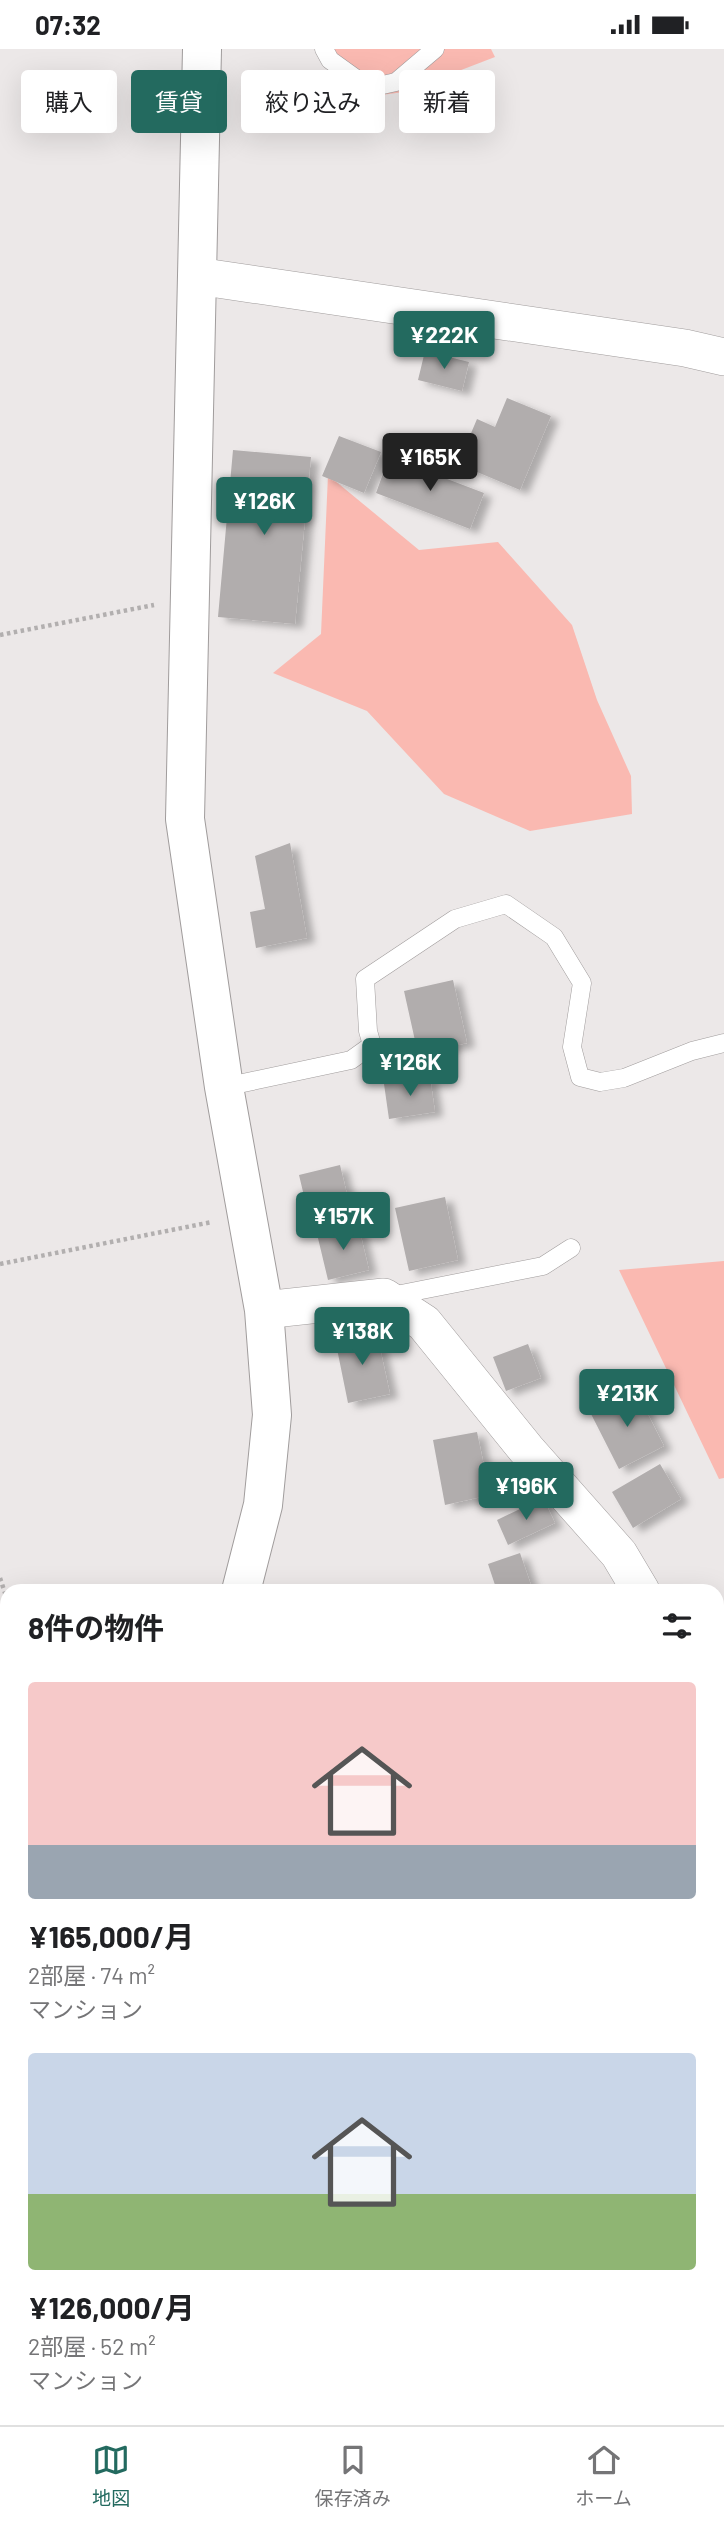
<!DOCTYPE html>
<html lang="ja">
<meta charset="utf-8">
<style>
:root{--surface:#fff;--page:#f6f6f6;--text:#202124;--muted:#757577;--line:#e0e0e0;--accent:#236a5f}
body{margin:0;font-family:Barlow,"Noto Sans JP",sans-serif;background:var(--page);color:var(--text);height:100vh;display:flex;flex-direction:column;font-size:26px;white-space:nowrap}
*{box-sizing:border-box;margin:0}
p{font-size:23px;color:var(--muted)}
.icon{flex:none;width:38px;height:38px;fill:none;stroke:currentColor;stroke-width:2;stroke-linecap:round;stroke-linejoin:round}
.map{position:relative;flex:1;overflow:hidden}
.panel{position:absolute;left:0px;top:1535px;width:724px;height:842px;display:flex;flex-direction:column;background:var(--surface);border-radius:21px 21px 0 0;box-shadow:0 7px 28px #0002}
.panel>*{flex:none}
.top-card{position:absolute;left:21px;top:21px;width:682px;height:63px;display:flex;gap:14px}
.price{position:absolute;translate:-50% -60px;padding:0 16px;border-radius:7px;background:var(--accent);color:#fff;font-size:23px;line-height:46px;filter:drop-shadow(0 2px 4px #0008)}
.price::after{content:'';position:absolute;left:50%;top:42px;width:21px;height:16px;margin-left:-10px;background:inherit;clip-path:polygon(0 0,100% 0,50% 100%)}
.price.current{background:#222;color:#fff}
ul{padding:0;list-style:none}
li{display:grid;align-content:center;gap:14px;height:371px;padding:0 28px}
li span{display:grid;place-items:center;height:217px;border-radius:7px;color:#555}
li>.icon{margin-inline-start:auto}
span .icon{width:126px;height:126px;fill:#fffc;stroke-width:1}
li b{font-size:30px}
h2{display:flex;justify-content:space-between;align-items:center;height:84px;padding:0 28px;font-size:30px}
.chip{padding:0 24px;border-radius:7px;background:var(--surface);box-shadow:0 7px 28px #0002;font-size:24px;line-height:63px}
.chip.current{background:var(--accent);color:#fff}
.status{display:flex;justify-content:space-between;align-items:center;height:49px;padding:0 35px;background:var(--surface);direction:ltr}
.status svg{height:19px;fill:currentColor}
.menu{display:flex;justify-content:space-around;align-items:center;height:98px;border-top:2px solid var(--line);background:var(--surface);font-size:19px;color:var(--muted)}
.menu a{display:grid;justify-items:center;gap:4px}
.menu .current{color:var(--accent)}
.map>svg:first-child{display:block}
</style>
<div class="status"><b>07:32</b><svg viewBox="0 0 49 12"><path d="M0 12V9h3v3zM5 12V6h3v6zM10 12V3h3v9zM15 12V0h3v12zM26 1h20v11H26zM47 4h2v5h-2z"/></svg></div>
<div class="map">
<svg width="724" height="2376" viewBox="0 0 724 2376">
<defs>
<filter id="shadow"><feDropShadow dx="8" dy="4.5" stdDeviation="3.5" flood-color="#0004"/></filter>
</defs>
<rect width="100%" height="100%" fill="#ece8e8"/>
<path fill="#fab9b1" d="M 325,0 L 491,0 L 495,8 L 404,43 L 366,48 L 341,30 Z
M 328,426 L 419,501 L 498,493 L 572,576 L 597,651 L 631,727 L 632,765 L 530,782 L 444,745 L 367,662 L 273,624 L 321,585 Z
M 724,1212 L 724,1429 L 719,1430 L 619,1221 Z
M 0,1893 L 7,1918 L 7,2126 L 0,2139 Z"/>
<path fill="#b1adad" filter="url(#shadow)" d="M 425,302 L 469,313 L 462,342 L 418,331 Z
M 507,349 L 551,367 L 520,441 L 458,415 L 477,370 L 495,378 Z
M 339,387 L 381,403 L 364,444 L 322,427 Z
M 233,401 L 311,408 L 295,575 L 218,568 Z
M 389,408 L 484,444 L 470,480 L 376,444 Z
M 290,794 L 307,889 L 256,899 L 250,863 L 265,860 L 255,807 Z
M 453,931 L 467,994 L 418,1005 L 404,942 Z
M 430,1028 L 435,1063 L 389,1070 L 384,1035 Z
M 340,1116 L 351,1162 L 310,1172 L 299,1126 Z
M 445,1148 L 458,1211 L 409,1222 L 395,1159 Z
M 358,1175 L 369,1221 L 328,1231 L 317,1185 Z
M 376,1281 L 390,1345 L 348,1354 L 335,1290 Z
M 528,1295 L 541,1329 L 506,1342 L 493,1308 Z
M 635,1340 L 664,1397 L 619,1420 L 590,1363 Z
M 477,1383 L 490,1446 L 445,1456 L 433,1391 Z
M 660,1415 L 681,1450 L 633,1479 L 612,1443 Z
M 543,1449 L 555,1474 L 508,1496 L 497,1471 Z
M 520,1504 L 533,1542 L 497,1542 L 488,1515 Z
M 7,1602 L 7,1645 L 6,1645 L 0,1619 L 0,1604 Z
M 6,2122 L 7,2122 L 7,2188 L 0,2186 L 0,2142 Z"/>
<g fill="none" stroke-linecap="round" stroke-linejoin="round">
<defs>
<path id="service" d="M 324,0 L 330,11 L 369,39 L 396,33 L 435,0
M 224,1038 L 351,1011 L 372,996 L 368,982 L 365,930 L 455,870 L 506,855 L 554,888 L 582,934 L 572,998 L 580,1028 L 600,1033 L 624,1029 L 692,1002 L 724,994
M 386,1248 L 543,1217 L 571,1199"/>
<path id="minor" d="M 197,227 L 685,299 L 724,308
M 264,1261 L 384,1248 L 424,1274 L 526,1400 L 619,1505 L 641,1542
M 718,1627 L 724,1625
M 718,1662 L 724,1683
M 718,2073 L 724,2078"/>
<path id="tertiary" d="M 202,0 L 185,770 L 224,1038 L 264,1261 L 272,1366 L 263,1456 L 241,1542
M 29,2376 L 31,2370"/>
</defs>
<use href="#service" stroke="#a09c9c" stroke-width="19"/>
<use href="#minor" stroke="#a09c9c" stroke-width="38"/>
<use href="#tertiary" stroke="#a09c9c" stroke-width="40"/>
<path stroke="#b2afaf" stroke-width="4.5" stroke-dasharray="3.5 3.5" stroke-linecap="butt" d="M 0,586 L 154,556
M 0,1215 L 212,1173
M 0,1529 L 7,1550"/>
<use href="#service" stroke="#fff" stroke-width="18"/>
<use href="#minor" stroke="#fff" stroke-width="37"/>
<use href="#tertiary" stroke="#fff" stroke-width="38"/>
</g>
</svg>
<b class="price" style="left:444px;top:322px">¥222K</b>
<b class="price current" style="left:430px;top:444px">¥165K</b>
<b class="price" style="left:264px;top:488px">¥126K</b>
<b class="price" style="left:410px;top:1049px">¥126K</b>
<b class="price" style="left:343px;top:1203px">¥157K</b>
<b class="price" style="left:362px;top:1318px">¥138K</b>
<b class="price" style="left:627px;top:1380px">¥213K</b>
<b class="price" style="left:526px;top:1473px">¥196K</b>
<div class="top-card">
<a class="chip">購入</a>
<a class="chip current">賃貸</a>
<a class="chip">絞り込み</a>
<a class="chip">新着</a>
</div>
<section class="panel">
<h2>8件の物件<svg class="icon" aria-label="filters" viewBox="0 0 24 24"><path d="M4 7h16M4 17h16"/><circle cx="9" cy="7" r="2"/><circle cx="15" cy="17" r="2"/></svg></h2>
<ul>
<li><span style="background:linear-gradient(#f6c9c9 75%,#9aa5b1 0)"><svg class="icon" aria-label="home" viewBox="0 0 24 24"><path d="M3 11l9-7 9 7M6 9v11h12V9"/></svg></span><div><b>¥165,000/月</b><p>2部屋 · 74 m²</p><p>マンション</p></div></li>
<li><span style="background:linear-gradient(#c9d6e8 65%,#8fb573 0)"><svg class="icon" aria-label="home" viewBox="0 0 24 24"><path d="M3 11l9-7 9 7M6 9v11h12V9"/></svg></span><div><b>¥126,000/月</b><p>2部屋 · 52 m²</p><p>マンション</p></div></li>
</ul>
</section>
</div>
<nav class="menu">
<a class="current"><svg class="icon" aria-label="map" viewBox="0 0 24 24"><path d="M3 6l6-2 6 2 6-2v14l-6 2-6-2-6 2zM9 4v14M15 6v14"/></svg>地図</a>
<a><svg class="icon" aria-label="saved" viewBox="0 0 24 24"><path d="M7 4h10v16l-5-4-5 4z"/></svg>保存済み</a>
<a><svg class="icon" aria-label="home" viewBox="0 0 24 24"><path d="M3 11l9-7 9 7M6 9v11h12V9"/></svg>ホーム</a>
</nav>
